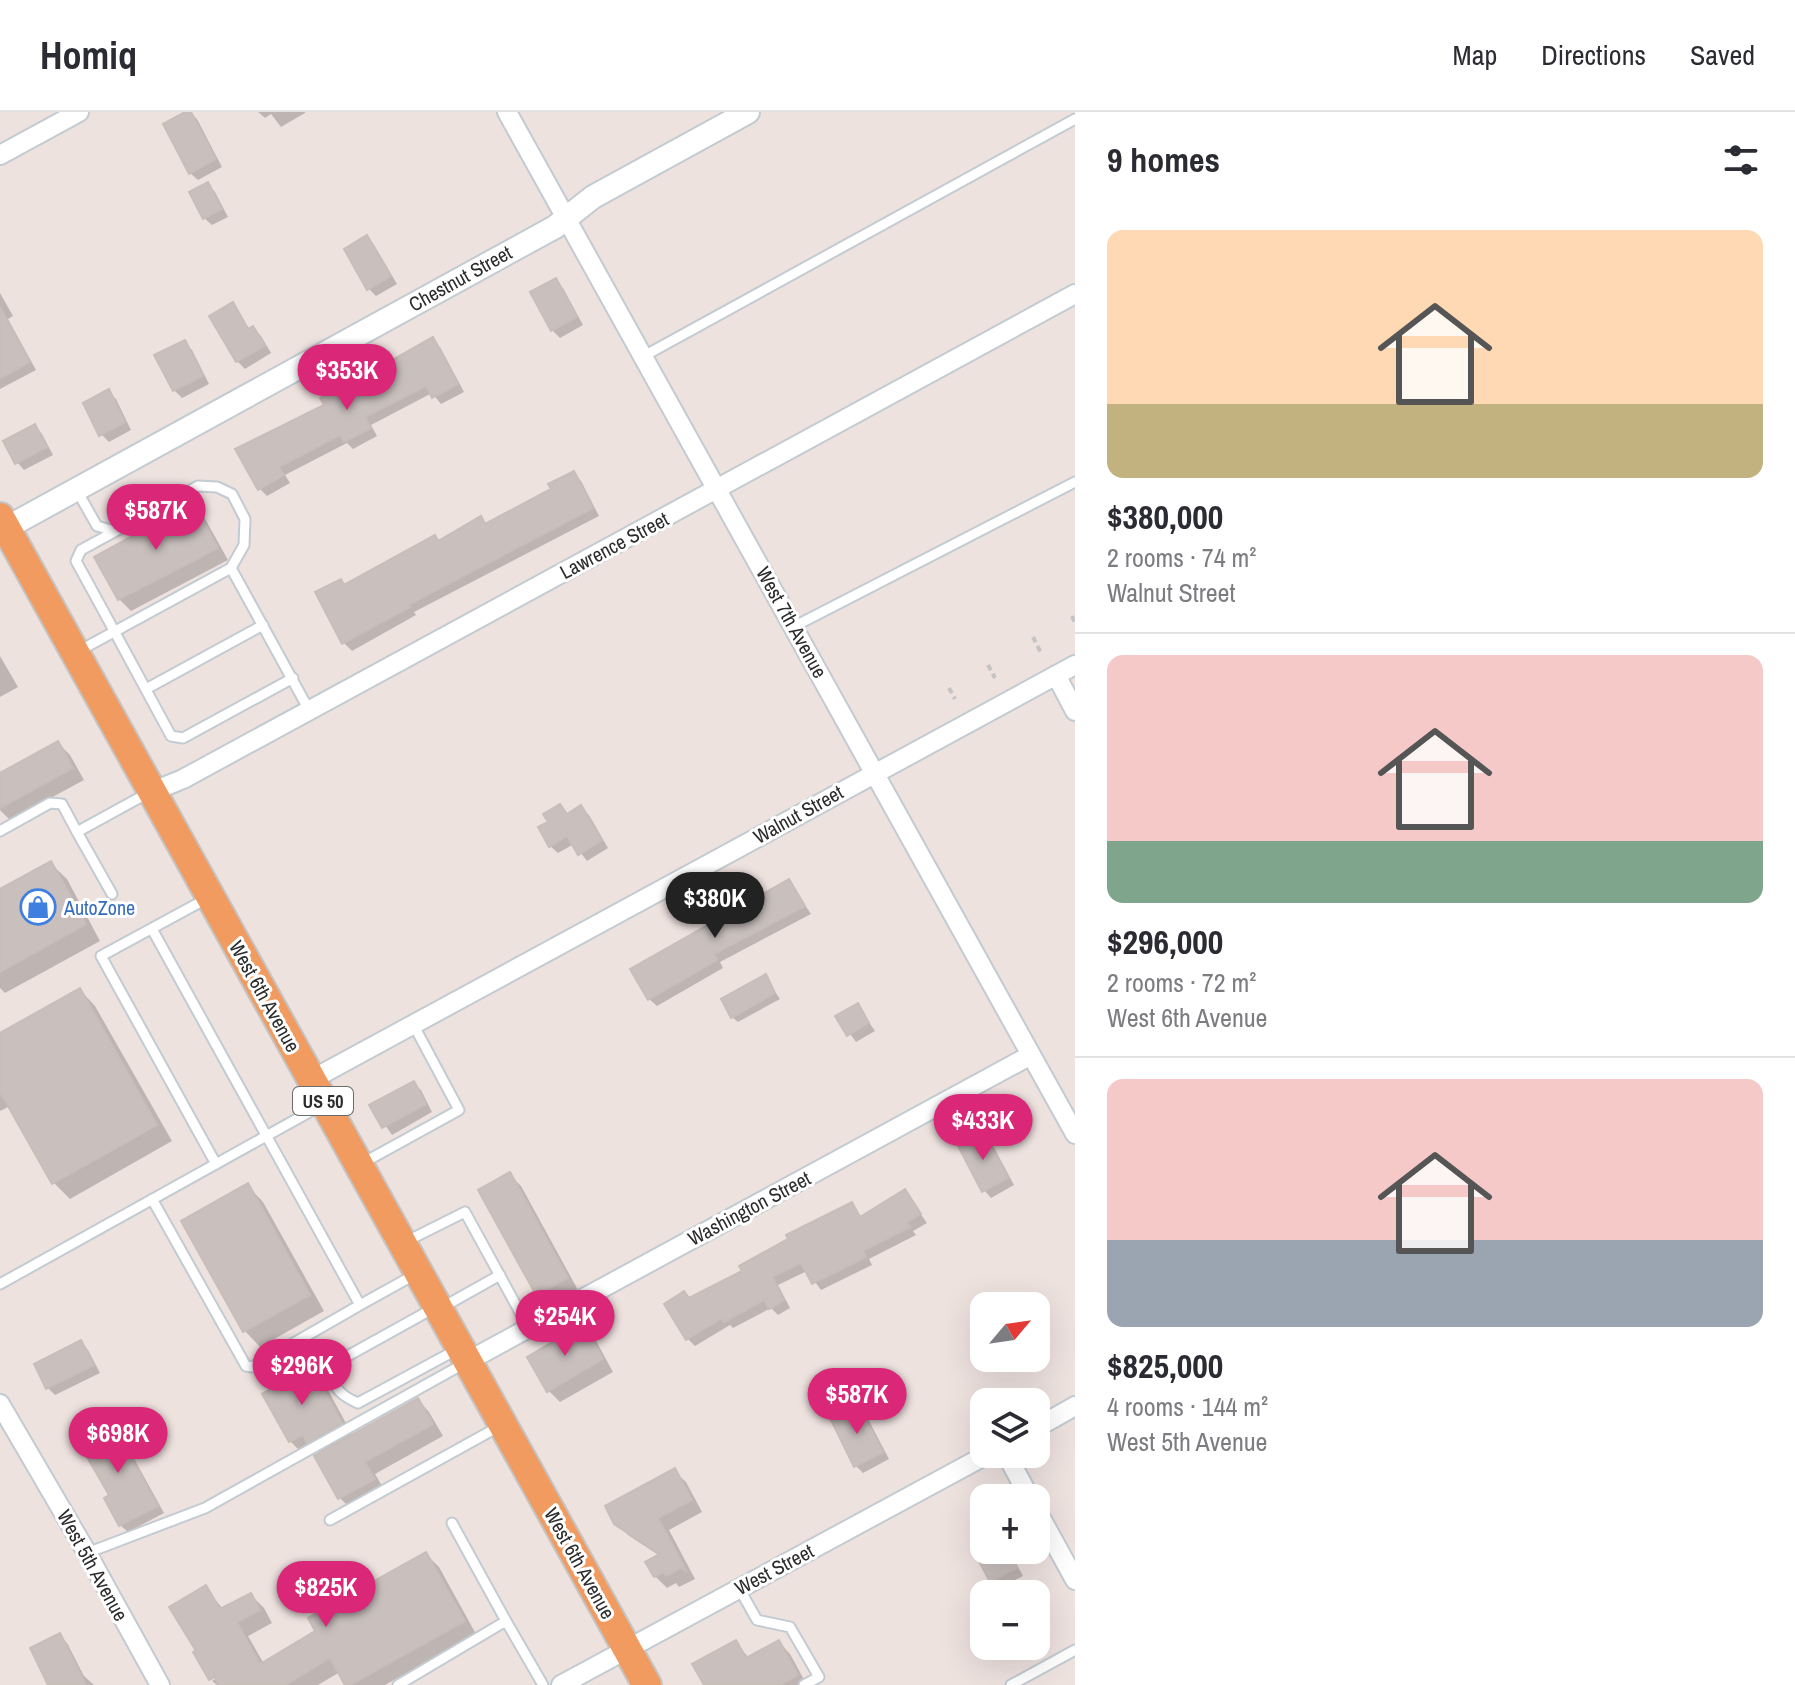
<!DOCTYPE html>
<meta charset="utf-8">
<style>
:root{--surface:#fff;--page:#f2f2f3;--text:#2b2b33;--muted:#7c7c81;--line:#e1e1e2;--accent:#db2777}
body{margin:0;font-family:"Archivo Narrow",sans-serif;background:var(--page);color:var(--text);height:100vh;display:flex;flex-direction:column;font-size:30px;white-space:nowrap}
*{box-sizing:border-box;margin:0}
p{font-size:26px;color:var(--muted)}
.icon{flex:none;width:44px;height:44px;fill:none;stroke:currentColor;stroke-width:2;stroke-linecap:round;stroke-linejoin:round}
.map{position:relative;flex:1;overflow:hidden}
.drawer{display:flex;flex-direction:column;background:var(--surface);width:720px}
.drawer>*{flex:none}
.needle{width:52px;rotate:61deg}
.controls{position:absolute;left:970px;top:1180px;display:grid;gap:16px}
.controls a{display:grid;place-items:center;width:80px;height:80px;border-radius:16px;background:var(--surface);box-shadow:0 8px 32px #0002;font-size:40px}
.price{position:absolute;translate:-50% -68px;padding:0 18px;border-radius:28px;background:var(--accent);color:#fff;font-size:26px;line-height:52px;filter:drop-shadow(0 2px 4px #0008)}
.price::after{content:'';position:absolute;left:50%;top:48px;width:24px;height:18px;margin-left:-12px;background:inherit;clip-path:polygon(0 0,100% 0,50% 100%)}
.price.active{background:#222;color:#fff}
ul{padding:0;list-style:none}
li{display:grid;align-content:center;gap:16px;height:424px;padding:0 32px}
li+li{border-top:2px solid var(--line)}
li span{display:grid;place-items:center;height:248px;border-radius:16px;color:#555}
li>.icon{margin-inline-start:auto}
span .icon{width:144px;height:144px;fill:#fffc;stroke-width:1}
li b{font-size:34px}
h2{display:flex;justify-content:space-between;align-items:center;height:96px;padding:0 32px;font-size:34px}
header{display:flex;align-items:center;gap:48px;box-sizing:border-box;height:112px;padding:0 40px;background:var(--surface);border-bottom:2px solid var(--line)}
header strong{font-size:38px}
nav{display:flex;gap:44px;margin-inline-start:auto;font-size:28px}
main{display:flex;flex:1;min-height:0}
.map>svg:first-child{display:block}
</style>
<header>
<strong>Homiq</strong>
<nav><a>Map</a><a>Directions</a><a>Saved</a></nav>
</header>
<main>
<div class="map">
<svg width="1075" height="1573" viewBox="0 0 1075 1573">
<rect width="100%" height="100%" fill="#eee2df"/>
<path fill="#0003" d="M 189,0 L 197,7 L 222,55 L 198,68 L 190,61 Z
M 258,0 L 305,0 L 305,1 L 281,15 L 271,2 L 265,6 Z
M 207,72 L 215,80 L 228,105 L 212,113 L 204,106 Z
M 367,126 L 374,133 L 397,172 L 376,184 L 369,177 Z
M 555,169 L 563,176 L 583,213 L 560,226 L 552,218 Z
M 0,181 L 13,204 L 8,207 L 36,258 L 0,277 Z
M 233,193 L 250,218 L 253,216 L 261,224 L 271,241 L 245,257 L 237,249 Z
M 432,228 L 440,235 L 464,280 L 441,292 L 432,281 L 371,313 L 377,324 L 353,337 L 347,331 L 285,363 L 290,371 L 267,384 L 260,377 L 336,280 L 343,288 L 373,272 Z
M 184,230 L 192,238 L 209,272 L 182,286 L 174,278 Z
M 108,280 L 116,287 L 131,318 L 109,330 L 101,322 Z
M 34,314 L 42,322 L 53,343 L 24,358 L 17,350 Z
M 573,361 L 581,369 L 599,404 L 414,500 L 416,503 L 352,539 L 344,531 L 318,481 L 346,475 L 435,425 L 440,430 L 481,407 L 487,413 L 553,378 Z
M 193,393 L 204,405 L 228,448 L 131,499 L 119,487 Z
M 0,544 L 18,575 L 0,585 Z
M 58,631 L 70,643 L 84,668 L 10,708 L 0,698 L 0,663 Z
M 560,694 L 569,703 L 581,696 L 589,703 L 608,736 L 587,749 L 574,732 L 558,741 L 550,734 L 551,710 Z
M 51,752 L 67,767 L 100,829 L 5,881 L 0,876 L 0,779 Z
M 789,770 L 811,802 L 720,850 L 723,856 L 657,894 L 649,887 Z
M 765,865 L 780,887 L 738,910 L 732,905 Z
M 80,878 L 95,894 L 172,1029 L 70,1087 L 54,1071 L 10,994 L 0,999 L 0,923 Z
M 857,893 L 875,919 L 856,930 L 838,905 Z
M 413,971 L 421,978 L 432,1000 L 392,1023 L 372,994 Z
M 983,1022 L 991,1030 L 1014,1073 L 991,1086 L 984,1078 Z
M 509,1062 L 521,1074 L 578,1178 L 549,1194 L 538,1182 L 480,1079 Z
M 248,1074 L 263,1090 L 324,1199 L 260,1235 L 245,1219 Z
M 905,1080 L 927,1111 L 913,1119 L 916,1123 L 869,1147 L 872,1153 L 821,1178 L 807,1159 L 778,1173 L 790,1196 L 778,1203 L 771,1196 L 733,1216 L 730,1213 L 695,1234 L 688,1227 L 690,1188 L 745,1160 L 852,1093 L 862,1106 Z
M 583,1215 L 595,1227 L 613,1260 L 560,1290 L 548,1278 Z
M 81,1230 L 88,1238 L 100,1261 L 55,1283 L 48,1276 Z
M 311,1257 L 323,1269 L 353,1324 L 418,1288 L 429,1300 L 443,1324 L 375,1362 L 385,1379 L 352,1398 L 340,1386 L 317,1344 L 321,1342 L 314,1334 L 302,1341 L 290,1329 Z
M 859,1296 L 866,1303 L 889,1347 L 863,1361 L 856,1354 Z
M 112,1314 L 120,1321 L 164,1401 L 128,1420 L 120,1413 L 111,1384 Z
M 674,1359 L 686,1370 L 702,1400 L 669,1418 L 695,1467 L 679,1475 L 676,1471 L 667,1476 L 655,1464 L 660,1444 L 628,1423 L 616,1411 Z
M 984,1436 L 1009,1438 L 1023,1464 L 999,1476 L 992,1469 L 977,1440 Z
M 426,1442 L 439,1455 L 476,1522 L 385,1573 L 347,1573 L 340,1560 L 318,1573 L 217,1573 L 212,1569 L 224,1562 L 212,1564 L 211,1567 L 205,1476 L 224,1498 L 251,1483 L 264,1496 L 272,1511 L 248,1524 L 264,1552 L 318,1520 Z
M 59,1523 L 67,1531 L 84,1564 L 94,1573 L 51,1573 Z
M 779,1530 L 790,1542 L 807,1573 L 706,1573 L 736,1531 L 749,1546 Z"/>
<path fill="#c9c0be" stroke="#c9bdb8" stroke-width="2" d="M 185,0 L 191,0 L 216,47 L 189,62 L 163,12 Z
M 208,70 L 222,97 L 203,107 L 189,80 Z
M 367,123 L 391,164 L 367,178 L 344,137 Z
M 556,166 L 577,205 L 551,219 L 530,180 Z
M 233,190 L 248,217 L 253,214 L 265,234 L 236,250 L 209,204 Z
M 0,195 L 30,250 L 0,266 Z
M 433,225 L 458,272 L 432,286 L 426,274 L 365,305 L 371,316 L 344,330 L 340,323 L 279,355 L 284,363 L 258,378 L 235,337 L 324,293 L 320,286 L 336,278 L 341,287 L 370,271 L 366,263 Z
M 185,228 L 203,264 L 173,279 L 154,243 Z
M 109,277 L 125,310 L 99,324 L 83,291 Z
M 35,312 L 47,335 L 15,352 L 3,329 Z
M 574,359 L 593,396 L 408,493 L 410,495 L 342,532 L 315,480 L 341,467 L 344,473 L 435,423 L 438,429 L 481,404 L 485,412 L 551,377 L 548,372 Z
M 193,391 L 218,436 L 118,488 L 94,445 Z
M 58,629 L 73,656 L 0,696 L 0,661 Z
M 560,692 L 567,702 L 581,693 L 602,728 L 578,743 L 567,724 L 549,735 L 538,715 L 548,710 L 543,702 Z
M 51,749 L 86,812 L 0,860 L 0,777 Z
M 789,767 L 805,794 L 714,842 L 717,848 L 648,888 L 630,857 Z
M 766,862 L 775,881 L 731,906 L 721,887 Z
M 80,876 L 157,1013 L 52,1072 L 0,980 L 0,921 Z
M 858,891 L 869,911 L 847,924 L 835,904 Z
M 414,969 L 426,992 L 382,1016 L 369,993 Z
M 984,1020 L 1008,1066 L 982,1080 L 958,1034 Z
M 510,1060 L 568,1166 L 536,1183 L 478,1078 Z
M 248,1071 L 310,1183 L 243,1220 L 181,1109 Z
M 905,1077 L 921,1102 L 907,1110 L 910,1115 L 863,1139 L 866,1145 L 812,1172 L 801,1151 L 772,1165 L 784,1188 L 769,1197 L 764,1188 L 724,1210 L 722,1206 L 686,1228 L 664,1192 L 684,1179 L 689,1186 L 742,1159 L 739,1154 L 788,1127 L 786,1123 L 852,1090 L 860,1105 Z
M 583,1212 L 603,1247 L 547,1280 L 527,1245 Z
M 81,1228 L 94,1253 L 46,1277 L 34,1252 Z
M 311,1254 L 342,1311 L 307,1331 L 303,1323 L 289,1330 L 262,1282 Z
M 418,1286 L 433,1312 L 365,1350 L 375,1367 L 338,1387 L 314,1344 Z
M 859,1294 L 883,1340 L 854,1355 L 831,1308 Z
M 113,1311 L 158,1394 L 119,1414 L 104,1386 L 109,1383 L 79,1331 Z
M 675,1356 L 692,1388 L 658,1406 L 687,1460 L 681,1456 L 666,1464 L 664,1460 L 654,1465 L 645,1450 L 660,1442 L 614,1412 L 605,1394 Z
M 973,1438 L 1007,1438 L 1017,1456 L 990,1470 Z
M 426,1440 L 465,1509 L 350,1573 L 345,1573 L 330,1546 L 285,1573 L 219,1573 L 215,1565 L 209,1568 L 193,1540 L 196,1539 L 169,1495 L 206,1473 L 220,1497 L 251,1481 L 260,1498 L 237,1510 L 260,1552 L 315,1519 L 308,1506 Z
M 60,1521 L 86,1573 L 48,1573 L 30,1536 Z
M 736,1528 L 746,1546 L 779,1528 L 798,1563 L 780,1573 L 704,1573 L 692,1552 Z"/>
<g fill="none" stroke-linecap="round" stroke-linejoin="round">
<defs>
<path id="service" d="M 644,244 L 1075,7
M 76,377 L 97,414 L 114,419
M 231,456 L 309,598
M 795,514 L 1075,370
M 77,540 L 231,456 L 244,433 L 245,407 L 232,382 L 217,375 L 198,374 L 81,438 L 76,449 C 108,507 139,565 171,624 L 183,626 L 293,566
M 146,577 L 263,513
M 0,719 L 50,691 L 62,692 L 77,720 L 148,681
M 77,720 L 112,782
M 206,787 L 101,844 L 216,1052
M 152,817 L 360,1193 L 414,1163
M 361,1052 L 459,998 L 413,912
M 152,1087 L 246,1254 L 252,1255 L 360,1193
M 405,1130 L 465,1100 L 528,1215
M 0,1172 L 322,993
M 443,1195 L 500,1163
M 434,1196 L 335,1251 C 331,1274 337,1282 358,1291 L 456,1238
M 330,1408 L 500,1314
M 452,1411 L 506,1509
M 87,1441 L 205,1396 L 465,1251
M 739,1476 L 757,1508 L 790,1515 L 819,1565 L 804,1573
M 398,1573 L 506,1509 L 543,1573
M 1011,1573 L 1075,1538"/>
<path id="minor" d="M 507,0 L 1075,1022
M 0,43 L 79,0
M 1056,563 L 1075,599
M 151,680 L 183,667 L 1075,182
M 311,968 L 1075,553
M 468,1249 L 1031,943
M 0,1292 L 87,1441 L 160,1573
M 1036,1316 L 1075,1294
M 1006,1342 L 1030,1386
M 1036,1397 L 1075,1468
M 561,1573 L 988,1342"/>
<path id="tertiary" d="M 6,416 L 555,115 L 593,85 L 748,0"/>
<path id="primary" d="M 0,405 L 647,1573"/>
</defs>
<use href="#service" stroke="#c3cbd2" stroke-width="13"/>
<use href="#minor" stroke="#c3cbd2" stroke-width="22"/>
<use href="#tertiary" stroke="#c3cbd2" stroke-width="26"/>
<use href="#primary" stroke="#c4c4c4" stroke-width="32"/>
<path stroke="#c4c4c4" stroke-width="4" stroke-dasharray="6 4" stroke-linecap="butt" d="M 1072,504 L 1075,511
M 1033,525 L 1041,541
M 988,553 L 995,566
M 949,576 L 955,587"/>
<use href="#service" stroke="#fff" stroke-width="9"/>
<use href="#minor" stroke="#fff" stroke-width="18"/>
<use href="#tertiary" stroke="#fff" stroke-width="22"/>
<use href="#primary" stroke="#f19b60" stroke-width="28"/>
</g>
<defs>
<symbol id="shop-ring" viewBox="-11 -11 22 22"><circle r="9.5" fill="#fff" stroke="#3f7fe0" stroke-width="1.5"/><path d="M-5-2.5h2.3a2.7 3.5 0 0 1 5.4 0H5L5.5 6h-11ZM-1.5-2.5h3a1.5 2.3 0 0 0-3 0Z" fill="#3f7fe0"/></symbol>
</defs>
<g fill-rule="evenodd">
<use href="#shop-ring" x="18" y="775" width="40" height="40"/>
</g>
<g text-anchor="middle" dominant-baseline="central" stroke-width="6" stroke-linejoin="round" paint-order="stroke">
<rect fill="#fff" stroke="#6b6b6b" stroke-width="2" x="293" y="975" width="60" height="28" rx="6"/>
<g font-size="18" font-weight="bold" fill="#2c2c2c">
<text x="323" y="989">US 50</text>
</g>
<g font-size="20" fill="#2c2c2c" stroke="#fff">
<text transform="translate(460 166) rotate(-29)">Chestnut Street</text>
<text transform="translate(614 433) rotate(-28)">Lawrence Street</text>
<text transform="translate(792 510) rotate(61)">West 7th Avenue</text>
<text transform="translate(798 702) rotate(-29)">Walnut Street</text>
<text transform="translate(265 884) rotate(61)">West 6th Avenue</text>
<text transform="translate(749 1096) rotate(-28)">Washington Street</text>
<text transform="translate(580 1451) rotate(61)">West 6th Avenue</text>
<text transform="translate(93 1453) rotate(61)">West 5th Avenue</text>
<text transform="translate(774 1457) rotate(-28)">West Street</text>
</g>
<g font-size="20" fill="#366cbe" stroke="#fff" text-anchor="start">
<text x="64" y="795">AutoZone</text>
</g>
</g>
</svg>
<div class="controls">
<a><svg class="needle" viewBox="-14 -14 28 28"><path d="M0-13l5 13h-10z" fill="#e53935"/><path d="M0 13l5-13h-10z" fill="#7c7c81"/></svg></a>
<a><svg class="icon" aria-label="layers" viewBox="0 0 24 24"><path d="M12 4l9 5-9 5-9-5zM3 14l9 5 9-5"/></svg></a>
<a>+</a>
<a>−</a>
</div>
<b class="price" style="left:347px;top:300px">$353K</b>
<b class="price" style="left:156px;top:440px">$587K</b>
<b class="price active" style="left:715px;top:828px">$380K</b>
<b class="price" style="left:983px;top:1050px">$433K</b>
<b class="price" style="left:565px;top:1246px">$254K</b>
<b class="price" style="left:302px;top:1295px">$296K</b>
<b class="price" style="left:857px;top:1324px">$587K</b>
<b class="price" style="left:118px;top:1363px">$698K</b>
<b class="price" style="left:326px;top:1517px">$825K</b>
</div>
<section class="drawer">
<h2>9 homes<svg class="icon" aria-label="filters" viewBox="0 0 24 24"><path d="M4 7h16M4 17h16"/><circle cx="9" cy="7" r="2"/><circle cx="15" cy="17" r="2"/></svg></h2>
<ul>
<li><span style="background:linear-gradient(#ffd9b3 70%,#c2b280 0)"><svg class="icon" aria-label="home" viewBox="0 0 24 24"><path d="M3 11l9-7 9 7M6 9v11h12V9"/></svg></span><div><b>$380,000</b><p>2 rooms · 74 m²</p><p>Walnut Street</p></div></li>
<li><span style="background:linear-gradient(#f6c9c9 75%,#7fa58c 0)"><svg class="icon" aria-label="home" viewBox="0 0 24 24"><path d="M3 11l9-7 9 7M6 9v11h12V9"/></svg></span><div><b>$296,000</b><p>2 rooms · 72 m²</p><p>West 6th Avenue</p></div></li>
<li><span style="background:linear-gradient(#f6c9c9 65%,#9aa5b1 0)"><svg class="icon" aria-label="home" viewBox="0 0 24 24"><path d="M3 11l9-7 9 7M6 9v11h12V9"/></svg></span><div><b>$825,000</b><p>4 rooms · 144 m²</p><p>West 5th Avenue</p></div></li>
</ul>
</section>
</main>
